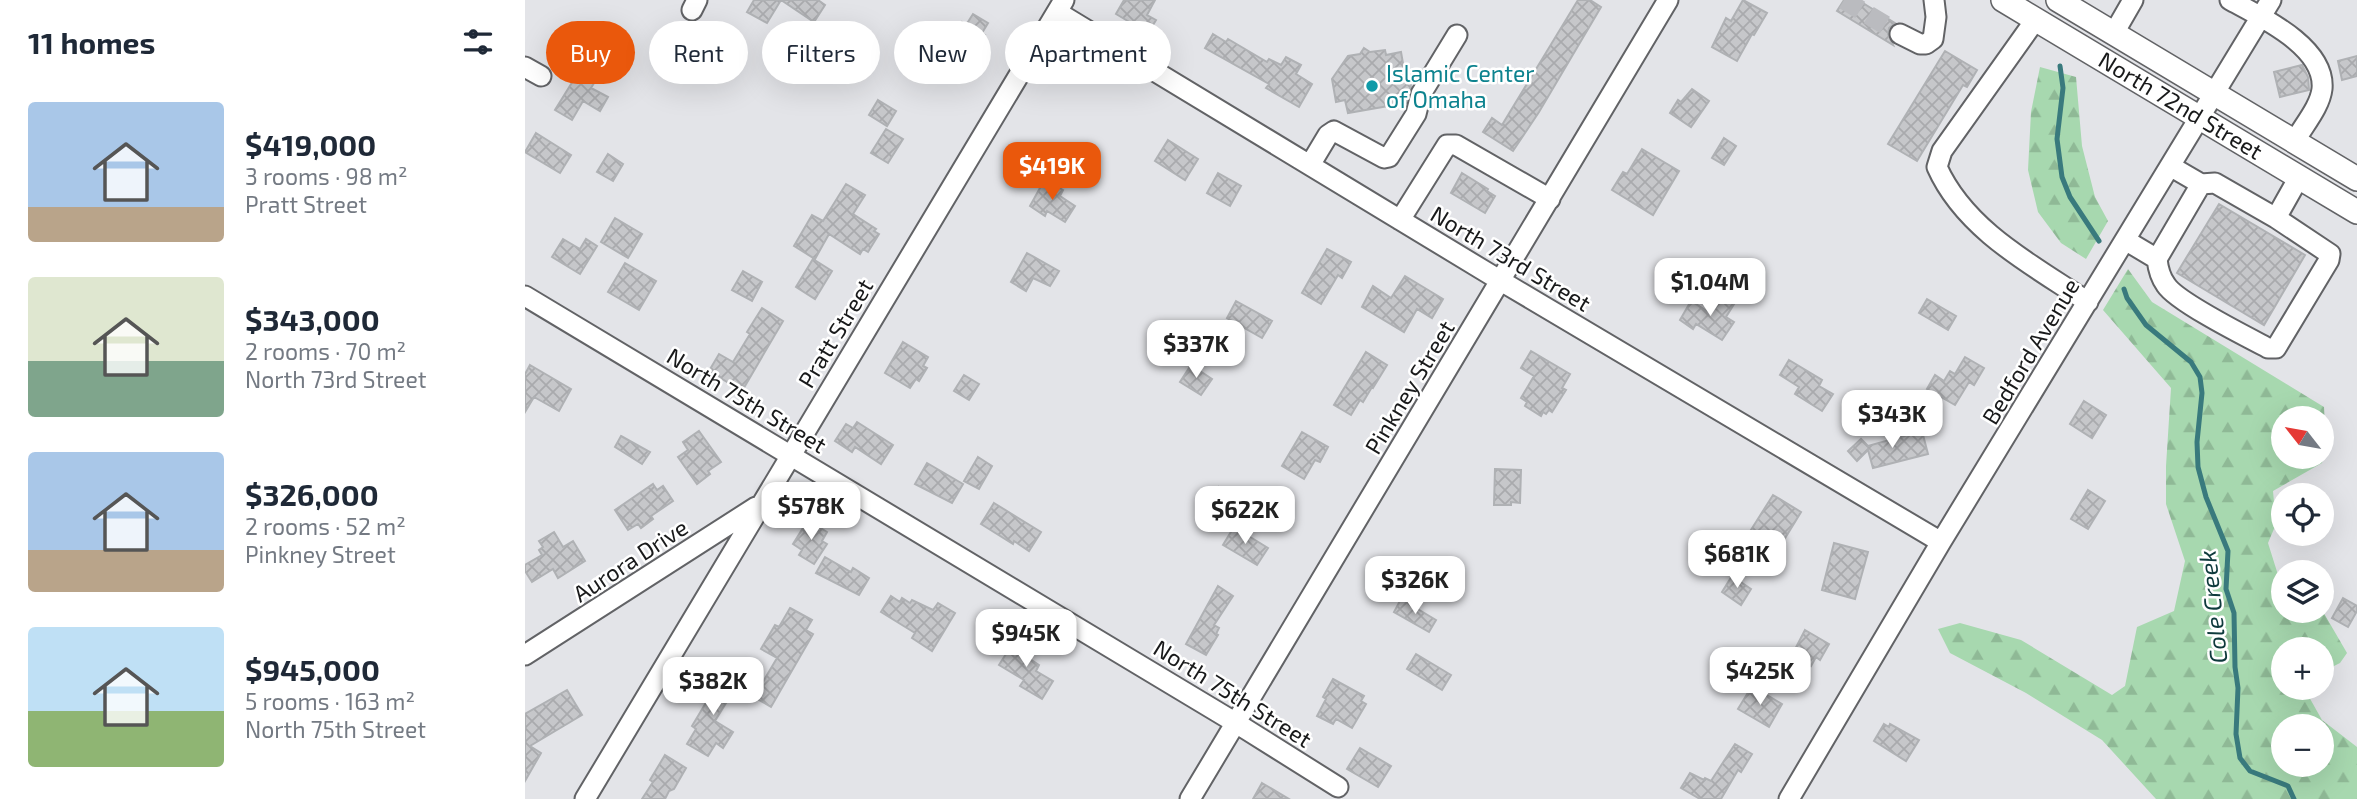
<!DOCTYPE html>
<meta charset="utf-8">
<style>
:root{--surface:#fff;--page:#f6f6f7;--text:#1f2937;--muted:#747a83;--accent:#ea580c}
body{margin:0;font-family:"Exo 2",sans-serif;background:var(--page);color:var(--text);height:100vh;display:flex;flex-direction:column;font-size:26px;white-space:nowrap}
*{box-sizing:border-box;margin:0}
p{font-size:23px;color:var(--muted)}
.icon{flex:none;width:38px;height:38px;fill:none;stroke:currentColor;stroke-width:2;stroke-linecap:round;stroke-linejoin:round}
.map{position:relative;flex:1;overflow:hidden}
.drawer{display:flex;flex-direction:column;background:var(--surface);width:525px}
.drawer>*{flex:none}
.guide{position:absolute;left:21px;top:21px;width:665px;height:63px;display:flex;gap:14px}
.needle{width:46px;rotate:301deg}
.tools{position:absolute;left:1746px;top:406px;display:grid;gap:14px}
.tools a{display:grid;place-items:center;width:63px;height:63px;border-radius:50%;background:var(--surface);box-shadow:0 7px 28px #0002;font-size:35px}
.price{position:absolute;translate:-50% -60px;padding:0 16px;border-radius:14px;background:#fff;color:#222;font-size:23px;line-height:46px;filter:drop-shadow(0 2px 4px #0008)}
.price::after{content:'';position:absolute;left:50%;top:42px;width:21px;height:16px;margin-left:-10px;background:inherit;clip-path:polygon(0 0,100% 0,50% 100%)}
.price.on{background:var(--accent);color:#fff}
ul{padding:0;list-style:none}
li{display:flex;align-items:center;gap:21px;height:175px;padding:0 28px}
li span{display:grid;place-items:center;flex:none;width:196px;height:140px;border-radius:7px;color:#555}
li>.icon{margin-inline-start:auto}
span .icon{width:84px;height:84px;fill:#fffc;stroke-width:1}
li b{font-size:30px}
h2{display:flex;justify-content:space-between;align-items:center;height:84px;padding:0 28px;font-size:30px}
.chip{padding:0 24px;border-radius:32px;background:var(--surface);box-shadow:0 7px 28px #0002;font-size:24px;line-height:63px}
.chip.on{background:var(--accent);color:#fff}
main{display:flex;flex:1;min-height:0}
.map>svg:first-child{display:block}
</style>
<main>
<section class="drawer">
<h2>11 homes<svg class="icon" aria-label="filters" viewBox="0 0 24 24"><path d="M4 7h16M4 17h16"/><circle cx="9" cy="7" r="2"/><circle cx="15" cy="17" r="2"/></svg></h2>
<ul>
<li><span style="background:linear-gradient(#a9c7e8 75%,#b9a48a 0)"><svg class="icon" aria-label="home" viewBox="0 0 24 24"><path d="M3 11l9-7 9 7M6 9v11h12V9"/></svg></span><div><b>$419,000</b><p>3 rooms · 98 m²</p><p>Pratt Street</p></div></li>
<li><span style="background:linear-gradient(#dfe7d0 60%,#7fa58c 0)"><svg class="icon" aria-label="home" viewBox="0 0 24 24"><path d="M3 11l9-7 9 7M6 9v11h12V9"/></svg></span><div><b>$343,000</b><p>2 rooms · 70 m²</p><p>North 73rd Street</p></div></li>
<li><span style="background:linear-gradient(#a9c7e8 70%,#b9a48a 0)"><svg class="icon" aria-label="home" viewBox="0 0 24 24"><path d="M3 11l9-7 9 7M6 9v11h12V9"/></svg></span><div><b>$326,000</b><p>2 rooms · 52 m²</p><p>Pinkney Street</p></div></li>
<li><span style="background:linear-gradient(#bfe0f5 60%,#8fb573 0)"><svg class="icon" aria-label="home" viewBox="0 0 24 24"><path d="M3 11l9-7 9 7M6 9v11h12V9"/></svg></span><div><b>$945,000</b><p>5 rooms · 163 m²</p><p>North 75th Street</p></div></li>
</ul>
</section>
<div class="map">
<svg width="1832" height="799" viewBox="0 0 1832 799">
<defs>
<pattern id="forest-firs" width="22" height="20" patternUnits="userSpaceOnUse" patternTransform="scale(1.75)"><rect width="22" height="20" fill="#a7d8af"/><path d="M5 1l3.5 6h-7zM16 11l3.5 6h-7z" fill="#8fb996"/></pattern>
<pattern id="building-cross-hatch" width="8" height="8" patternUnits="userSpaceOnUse" patternTransform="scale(1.75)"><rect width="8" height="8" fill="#c6c7ca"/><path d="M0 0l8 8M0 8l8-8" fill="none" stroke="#a9aaad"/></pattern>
</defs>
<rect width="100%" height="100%" fill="#e3e4e8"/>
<path fill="url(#forest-firs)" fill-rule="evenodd" d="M 1515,67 L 1551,77 L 1557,146 L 1570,197 L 1583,221 L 1561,259 L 1536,243 L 1513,212 L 1503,170 L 1506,112 Z
M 1603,269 L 1627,302 L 1799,407 L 1801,447 L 1797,463 L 1748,491 L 1751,524 L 1743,543 L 1754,578 L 1759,581 L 1759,611 L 1797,610 L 1822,653 L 1815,663 L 1797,672 L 1797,649 L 1759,649 L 1759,688 L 1779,688 L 1797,720 L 1832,747 L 1832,799 L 1631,799 L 1577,740 L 1501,693 L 1425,653 L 1413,629 L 1435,623 L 1496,640 L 1587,695 L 1600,686 L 1612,627 L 1649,611 L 1660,561 L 1641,504 L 1641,466 L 1646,388 L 1578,310 ZM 1759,418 L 1797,418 L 1797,457 L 1759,457 ZM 1759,726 L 1797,726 L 1797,765 L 1759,765 Z"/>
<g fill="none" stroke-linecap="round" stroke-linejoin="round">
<path stroke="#397a7d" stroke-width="5" d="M 1535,66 L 1538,88 L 1532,139 L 1537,177 L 1545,197 L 1574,241
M 1599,289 L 1602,298 L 1621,325 L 1666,362 L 1675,377 L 1677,393 L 1672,442 L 1673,467 L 1681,497 L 1703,551 L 1701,589 L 1709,613 L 1710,667 L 1713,688 L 1711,734 L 1715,758 L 1725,771 L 1763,786 L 1769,799"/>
</g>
<path fill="url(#building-cross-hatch)" stroke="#afb1b4" stroke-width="2" d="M 229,0 L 293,0 L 300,5 L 289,22 L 256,0 L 242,23 L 222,12 Z
M 599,0 L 630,0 L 622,15 L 631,20 L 623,33 L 591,14 Z
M 1053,0 L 1065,0 L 1076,7 L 1014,112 L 988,151 L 958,132 L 967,118 L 977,125 Z
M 1218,0 L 1242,13 L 1229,35 L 1227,34 L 1212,61 L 1187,47 L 1201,18 L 1206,21 Z
M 1319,0 L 1333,0 L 1370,23 L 1364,28 L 1363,34 L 1368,45 L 1312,11 Z
M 448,14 L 463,23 L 457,33 L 460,35 L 444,61 L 425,49 L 431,37 L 429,36 L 437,22 L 441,25 Z
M 688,34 L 701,42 L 703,39 L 742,62 L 744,59 L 756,65 L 761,57 L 776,65 L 771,74 L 787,84 L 774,107 L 741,88 L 744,84 L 680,48 Z
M 839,48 L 845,52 L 860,50 L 861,55 L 876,52 L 880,75 L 884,74 L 886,87 L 883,94 L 880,94 L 881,103 L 823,113 L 820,100 L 811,102 L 807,79 L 823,56 L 835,54 Z
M 1420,51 L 1452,70 L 1442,87 L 1438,85 L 1392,161 L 1363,144 Z
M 1832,56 L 1832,76 L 1817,80 L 1813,61 Z
M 1777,65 L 1783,77 L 1784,90 L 1755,97 L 1749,72 Z
M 53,73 L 69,83 L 66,88 L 83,97 L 75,111 L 58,101 L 47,120 L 30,110 Z
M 1167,89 L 1184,101 L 1166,127 L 1145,113 L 1153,100 L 1156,102 Z
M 353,100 L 371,111 L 362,126 L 344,115 Z
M 361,129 L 378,139 L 363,163 L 346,153 Z
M 11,133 L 46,155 L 35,173 L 0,152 Z
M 1199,138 L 1211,146 L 1199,165 L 1187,158 Z
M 643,140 L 673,159 L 660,180 L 630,161 Z
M 1117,149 L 1154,171 L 1128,215 L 1087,190 L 1098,172 L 1102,174 Z
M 83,154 L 98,164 L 88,181 L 72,172 Z
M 693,173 L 716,186 L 705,206 L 682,193 Z
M 937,173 L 963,189 L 962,191 L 970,196 L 960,213 L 926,193 Z
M 520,179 L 538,190 L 535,196 L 550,206 L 540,222 L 522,211 L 520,216 L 505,206 Z
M 321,184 L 340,195 L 328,214 L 351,229 L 349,231 L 354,234 L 343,252 L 338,249 L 335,254 L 304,234 L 290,259 L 269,246 L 287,215 L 298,221 Z
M 1694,204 L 1780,255 L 1739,325 L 1652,273 Z
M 90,218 L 117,234 L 103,258 L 76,242 Z
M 38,239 L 55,249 L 61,239 L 72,246 L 55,274 L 27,257 Z
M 802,249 L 826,262 L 817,278 L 813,275 L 796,304 L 777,293 Z
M 502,253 L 534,271 L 525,286 L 508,278 L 501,291 L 486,282 Z
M 288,259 L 307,271 L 290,299 L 271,287 Z
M 100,263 L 131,281 L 114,310 L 83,292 Z
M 218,271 L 237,282 L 227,301 L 207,290 Z
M 880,276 L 918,299 L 907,318 L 892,309 L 879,332 L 837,307 L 848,286 L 866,298 Z
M 1195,296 L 1209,304 L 1201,317 L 1209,322 L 1197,340 L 1171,324 L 1168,329 L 1155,320 L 1166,301 L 1185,313 Z
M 1402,299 L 1431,316 L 1423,330 L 1394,313 Z
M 711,301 L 747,321 L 737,338 L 702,318 Z
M 237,308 L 258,321 L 217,391 L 184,371 L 194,354 L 208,362 L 225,334 L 222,332 Z
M 378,342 L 403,357 L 398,366 L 402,368 L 394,381 L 391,379 L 385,388 L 360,373 Z
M 1006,351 L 1045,374 L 1037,388 L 1041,390 L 1027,412 L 1024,410 L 1021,414 L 1018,412 L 1016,416 L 1000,406 L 1002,402 L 996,398 L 1009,376 L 996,368 Z
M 841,352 L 862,365 L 848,388 L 847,387 L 838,402 L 835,400 L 826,415 L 809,405 Z
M 1440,357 L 1459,368 L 1449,385 L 1444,382 L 1430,405 L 1402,389 L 1410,375 L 1419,381 L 1425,371 L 1430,374 Z
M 1264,360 L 1297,380 L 1294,386 L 1308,394 L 1297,411 L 1270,394 L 1274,387 L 1255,375 Z
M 5,365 L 46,389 L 34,411 L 9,397 L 0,412 L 0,374 Z
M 666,365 L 687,379 L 676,395 L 655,382 Z
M 439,375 L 454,384 L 444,400 L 429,391 Z
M 1559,401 L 1581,415 L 1567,438 L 1545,424 Z
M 332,422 L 368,445 L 356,464 L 330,447 L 327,452 L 310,441 L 321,424 L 328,428 Z
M 174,431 L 196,462 L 183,471 L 185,474 L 172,484 L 153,457 L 163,450 L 158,442 Z
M 1397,431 L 1403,454 L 1348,468 L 1343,450 L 1332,461 L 1323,451 L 1336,439 L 1343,446 Z
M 777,432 L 803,447 L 795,462 L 790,460 L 779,479 L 757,466 Z
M 96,436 L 125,452 L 117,464 L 90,447 Z
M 453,457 L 467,466 L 454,489 L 439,481 Z
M 402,463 L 438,484 L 427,503 L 390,484 Z
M 970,469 L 996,470 L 995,503 L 986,502 L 986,505 L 969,505 Z
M 128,484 L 132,490 L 138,486 L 148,501 L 126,516 L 128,519 L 116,528 L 113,524 L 103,530 L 90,510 Z
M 694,487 L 723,505 L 712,523 L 683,505 Z
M 1563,490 L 1580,501 L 1563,529 L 1546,519 Z
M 1248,495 L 1276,512 L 1254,548 L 1226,530 Z
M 469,503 L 516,532 L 504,551 L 489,541 L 488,544 L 456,524 Z
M 283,520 L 302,532 L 297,541 L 302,544 L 289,564 L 274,555 L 277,550 L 268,544 Z
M 709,527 L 743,548 L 732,565 L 698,545 Z
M 29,532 L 38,547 L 48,541 L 60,561 L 33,578 L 28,569 L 7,582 L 0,571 L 0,565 L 17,555 L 14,550 L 18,547 L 14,541 Z
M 1309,543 L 1343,552 L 1330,599 L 1297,590 Z
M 300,557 L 326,572 L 328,568 L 344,578 L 334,595 L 291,573 Z
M 1207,576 L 1226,589 L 1216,605 L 1197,592 Z
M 693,586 L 708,596 L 689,625 L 694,628 L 691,634 L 693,635 L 681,655 L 661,644 Z
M 366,596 L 375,602 L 377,598 L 385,603 L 387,600 L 408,610 L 413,603 L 430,613 L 407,651 L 387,638 L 390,633 L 356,612 Z
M 1818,598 L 1832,606 L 1832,611 L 1823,627 L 1807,618 Z
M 876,599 L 911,620 L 904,632 L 869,612 Z
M 265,608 L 287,620 L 281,630 L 288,634 L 246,707 L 229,697 L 252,658 L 236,649 L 250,625 L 254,627 Z
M 1280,630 L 1304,644 L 1295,660 L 1291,657 L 1286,666 L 1267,655 Z
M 490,640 L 510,652 L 505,659 L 514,665 L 511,671 L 528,681 L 517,699 L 495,686 L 499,680 L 474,665 Z
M 891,654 L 926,675 L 917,690 L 882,669 Z
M 191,673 L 212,685 L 190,721 L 208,732 L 198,748 L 191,743 L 183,756 L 162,744 L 171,729 L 167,726 L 182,701 L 179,699 L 184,690 L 182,689 Z
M 808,679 L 839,696 L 836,701 L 841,704 L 827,728 L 811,719 L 808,724 L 792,716 L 801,699 L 798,697 Z
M 1227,686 L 1257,704 L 1244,727 L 1213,709 Z
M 42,690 L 57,715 L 5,746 L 16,753 L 0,781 L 0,714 Z
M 1359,724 L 1364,727 L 1365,724 L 1394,740 L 1381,761 L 1349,741 Z
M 1210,744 L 1227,754 L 1216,772 L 1213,770 L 1196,799 L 1175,799 L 1156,788 L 1165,773 L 1179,780 L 1180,778 L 1186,781 Z
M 835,748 L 866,766 L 853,787 L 822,769 Z
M 140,755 L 161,768 L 149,789 L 144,791 L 140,799 L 117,799 L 128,782 L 125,780 Z
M 737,783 L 764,799 L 728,799 Z"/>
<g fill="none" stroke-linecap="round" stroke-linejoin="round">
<path stroke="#babbbf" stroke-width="19" stroke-dasharray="19 10" stroke-linecap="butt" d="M 1319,0 L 1375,34"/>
<defs>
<path id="minor" d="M 1705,0 C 1736,17 1801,47 1797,89 C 1795,107 1778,126 1770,141
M 167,10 L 172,0
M 532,12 L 976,281 L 1416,542
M 1511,19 L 1417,151 L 1412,167 C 1440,230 1507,265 1563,302
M 1589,33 L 1608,0
M 1375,34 L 1395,44 L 1401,44 L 1408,39 L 1411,17 L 1409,0
M 0,67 L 16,76
M 785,165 L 803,135 L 809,131 L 859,158 L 864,157 L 891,114 L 896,94 L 932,35
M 1645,166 L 1676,184 L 1690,183 L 1751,218 L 1805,254 L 1804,260 L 1751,348 L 1743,348 C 1722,337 1652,302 1641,285 C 1635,277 1633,268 1632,259 L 1676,184
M 1751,218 L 1774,177
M 875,220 L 922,145 L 931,145 L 1025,199
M 1600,240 L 1632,259
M 0,296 L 711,723 L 813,787
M 0,655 L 231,507
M 60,799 L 539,0
M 665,799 L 1143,0
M 1264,799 L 1416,542 L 1746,0"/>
<path id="major" d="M 1478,0 L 1832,212
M 1533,0 L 1832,179"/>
</defs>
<use href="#minor" stroke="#626366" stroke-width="23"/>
<use href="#major" stroke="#626366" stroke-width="26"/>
<use href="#minor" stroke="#fff" stroke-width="19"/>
<use href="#major" stroke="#fff" stroke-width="23"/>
</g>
<circle fill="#0f9aa8" stroke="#fff" stroke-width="2.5" cx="847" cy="86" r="7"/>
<g text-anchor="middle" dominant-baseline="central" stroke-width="5" stroke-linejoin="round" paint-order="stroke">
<g font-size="23" fill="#0d838f" stroke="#fff" text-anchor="start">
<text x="861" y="73">Islamic Center<tspan x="861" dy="26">of Omaha</tspan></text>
</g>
<g font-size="23" fill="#18191a" stroke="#fff">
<text transform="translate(1656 105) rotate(31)">North 72nd Street</text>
<text transform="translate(986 258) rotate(31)">North 73rd Street</text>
<text transform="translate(310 333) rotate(-59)">Pratt Street</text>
<text transform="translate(1505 351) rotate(-59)">Bedford Avenue</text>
<text transform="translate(884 387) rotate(-59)">Pinkney Street</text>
<text transform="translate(222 400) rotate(31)">North 75th Street</text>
<text transform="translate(105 560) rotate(-33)">Aurora Drive</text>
<text transform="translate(708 693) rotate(32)">North 75th Street</text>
</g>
<g font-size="24" font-style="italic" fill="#0e3a3c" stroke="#fff">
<text transform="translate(1687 607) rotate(-96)">Cole Creek</text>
</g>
</g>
</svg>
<div class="tools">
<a><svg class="needle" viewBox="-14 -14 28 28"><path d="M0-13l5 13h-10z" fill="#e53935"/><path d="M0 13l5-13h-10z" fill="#747a83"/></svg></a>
<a><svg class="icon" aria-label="locate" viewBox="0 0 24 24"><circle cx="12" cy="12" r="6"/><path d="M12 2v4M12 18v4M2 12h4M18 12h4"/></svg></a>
<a><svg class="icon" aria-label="layers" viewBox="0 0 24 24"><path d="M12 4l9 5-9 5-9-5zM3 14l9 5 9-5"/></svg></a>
<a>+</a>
<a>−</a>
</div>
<b class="price on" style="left:527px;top:202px">$419K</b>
<b class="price" style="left:1185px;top:318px">$1.04M</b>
<b class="price" style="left:671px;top:380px">$337K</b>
<b class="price" style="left:1367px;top:450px">$343K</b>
<b class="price" style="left:286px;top:542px">$578K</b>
<b class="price" style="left:720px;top:546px">$622K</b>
<b class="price" style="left:1212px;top:590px">$681K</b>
<b class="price" style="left:890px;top:616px">$326K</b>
<b class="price" style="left:501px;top:669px">$945K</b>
<b class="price" style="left:1235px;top:707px">$425K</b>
<b class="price" style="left:188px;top:717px">$382K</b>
<div class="guide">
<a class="chip on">Buy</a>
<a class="chip">Rent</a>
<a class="chip">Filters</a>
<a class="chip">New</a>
<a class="chip">Apartment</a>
</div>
</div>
</main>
